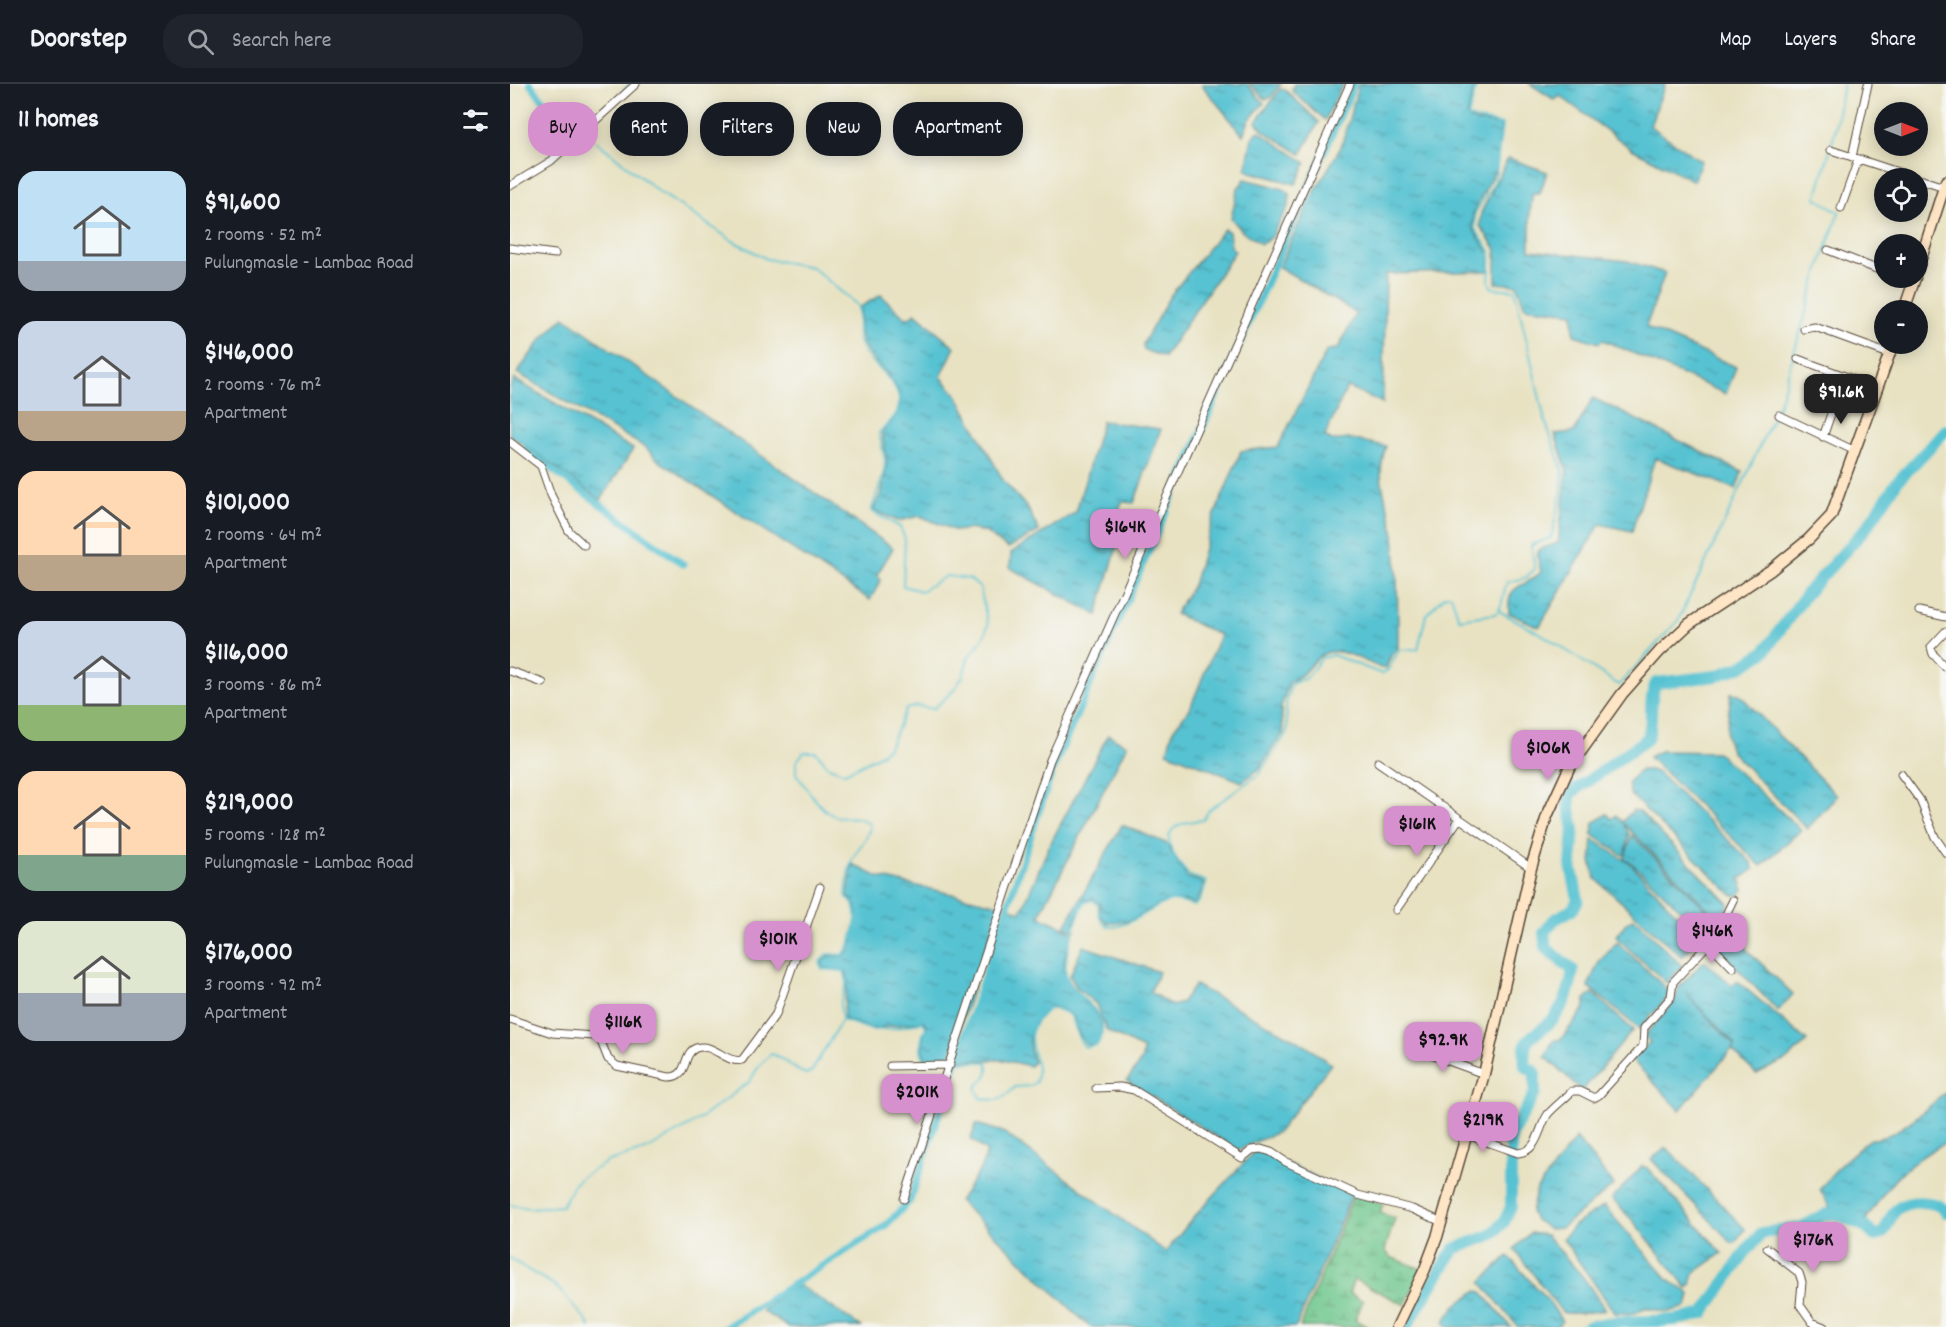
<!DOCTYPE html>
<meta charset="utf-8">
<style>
:root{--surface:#171b24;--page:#20242c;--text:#f1f3f6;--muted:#9ea1a6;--line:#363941;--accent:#d690ce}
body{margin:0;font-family:Dekko,sans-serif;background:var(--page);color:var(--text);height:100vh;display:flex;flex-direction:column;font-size:22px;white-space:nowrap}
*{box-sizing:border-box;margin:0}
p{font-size:20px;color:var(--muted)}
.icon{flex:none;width:33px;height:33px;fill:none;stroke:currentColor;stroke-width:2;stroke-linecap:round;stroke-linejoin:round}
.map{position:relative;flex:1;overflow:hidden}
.details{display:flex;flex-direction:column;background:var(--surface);width:510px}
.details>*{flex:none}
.top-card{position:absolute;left:18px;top:18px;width:570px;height:54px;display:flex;gap:12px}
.needle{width:39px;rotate:90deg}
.tools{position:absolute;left:1364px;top:18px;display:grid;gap:12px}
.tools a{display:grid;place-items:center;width:54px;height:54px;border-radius:50%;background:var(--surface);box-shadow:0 3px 15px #0003;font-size:30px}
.price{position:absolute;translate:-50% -51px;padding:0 14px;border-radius:12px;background:var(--accent);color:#111;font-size:20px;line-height:39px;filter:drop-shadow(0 2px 3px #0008)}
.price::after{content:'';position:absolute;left:50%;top:36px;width:18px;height:14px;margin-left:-9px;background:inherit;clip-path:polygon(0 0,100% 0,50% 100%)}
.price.on{background:#222;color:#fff}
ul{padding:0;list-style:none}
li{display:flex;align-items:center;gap:18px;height:150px;padding:0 18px}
li span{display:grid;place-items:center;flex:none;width:168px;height:120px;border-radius:18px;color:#555}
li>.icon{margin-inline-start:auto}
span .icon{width:72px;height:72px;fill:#fffc;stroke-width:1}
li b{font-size:26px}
h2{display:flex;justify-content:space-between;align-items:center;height:72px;padding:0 18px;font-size:26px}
.tag{padding:0 21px;border-radius:24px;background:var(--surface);box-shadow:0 3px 15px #0003;font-size:21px;line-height:54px}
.tag.on{background:var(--accent);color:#111}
header{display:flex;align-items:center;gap:36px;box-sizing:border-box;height:84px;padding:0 30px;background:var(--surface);border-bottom:2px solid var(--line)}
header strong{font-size:28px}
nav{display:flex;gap:33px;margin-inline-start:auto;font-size:21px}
.search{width:420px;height:54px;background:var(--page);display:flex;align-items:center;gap:15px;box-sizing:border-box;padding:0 21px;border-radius:24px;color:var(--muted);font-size:22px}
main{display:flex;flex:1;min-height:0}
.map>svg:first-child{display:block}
</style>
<header>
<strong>Doorstep</strong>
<div class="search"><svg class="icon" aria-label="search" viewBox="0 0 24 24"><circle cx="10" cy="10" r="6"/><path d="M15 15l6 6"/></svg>Search here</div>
<nav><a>Map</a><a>Layers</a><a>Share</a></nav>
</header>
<main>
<section class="details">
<h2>11 homes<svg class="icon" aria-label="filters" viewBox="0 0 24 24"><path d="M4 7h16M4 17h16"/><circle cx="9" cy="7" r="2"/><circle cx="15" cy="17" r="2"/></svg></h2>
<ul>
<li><span style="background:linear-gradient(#bfe0f5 75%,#9aa5b1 0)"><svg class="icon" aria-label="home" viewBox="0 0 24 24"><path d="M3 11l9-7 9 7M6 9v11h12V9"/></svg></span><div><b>$91,600</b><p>2 rooms · 52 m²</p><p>Pulungmasle - Lambac Road</p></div></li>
<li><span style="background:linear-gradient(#c9d6e8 75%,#b9a48a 0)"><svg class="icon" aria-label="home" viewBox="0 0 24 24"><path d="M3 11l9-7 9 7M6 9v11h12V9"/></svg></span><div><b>$146,000</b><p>2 rooms · 76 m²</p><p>Apartment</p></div></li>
<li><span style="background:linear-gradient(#ffd9b3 70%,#b9a48a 0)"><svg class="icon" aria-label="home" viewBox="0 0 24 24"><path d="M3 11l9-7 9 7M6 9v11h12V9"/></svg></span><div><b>$101,000</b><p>2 rooms · 64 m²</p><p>Apartment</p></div></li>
<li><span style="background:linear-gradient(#c9d6e8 70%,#8fb573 0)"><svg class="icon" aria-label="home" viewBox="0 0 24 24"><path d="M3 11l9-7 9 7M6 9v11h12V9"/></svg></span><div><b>$116,000</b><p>3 rooms · 86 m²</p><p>Apartment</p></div></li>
<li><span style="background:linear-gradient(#ffd9b3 70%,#7fa58c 0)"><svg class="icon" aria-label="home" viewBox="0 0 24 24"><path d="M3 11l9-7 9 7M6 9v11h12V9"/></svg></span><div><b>$219,000</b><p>5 rooms · 128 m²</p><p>Pulungmasle - Lambac Road</p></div></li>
<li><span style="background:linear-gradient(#dfe7d0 60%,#9aa5b1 0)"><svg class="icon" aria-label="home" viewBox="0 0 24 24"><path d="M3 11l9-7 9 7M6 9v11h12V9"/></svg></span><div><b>$176,000</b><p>3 rooms · 92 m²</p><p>Apartment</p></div></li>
</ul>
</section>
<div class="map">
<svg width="1436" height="1243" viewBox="0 0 1436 1243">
<defs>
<pattern id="wetland-marsh" width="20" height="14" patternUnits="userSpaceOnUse" patternTransform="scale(1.5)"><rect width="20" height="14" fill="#70c88e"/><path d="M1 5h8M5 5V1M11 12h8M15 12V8" fill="none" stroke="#5da373"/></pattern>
<pattern id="water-ripples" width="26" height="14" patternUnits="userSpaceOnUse" patternTransform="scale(1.5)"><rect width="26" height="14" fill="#57c2d2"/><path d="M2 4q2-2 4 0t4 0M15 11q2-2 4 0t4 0" fill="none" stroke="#499eaa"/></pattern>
</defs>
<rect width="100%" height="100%" fill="#f6f6f2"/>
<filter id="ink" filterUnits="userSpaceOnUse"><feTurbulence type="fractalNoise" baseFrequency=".0167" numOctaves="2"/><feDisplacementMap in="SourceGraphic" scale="12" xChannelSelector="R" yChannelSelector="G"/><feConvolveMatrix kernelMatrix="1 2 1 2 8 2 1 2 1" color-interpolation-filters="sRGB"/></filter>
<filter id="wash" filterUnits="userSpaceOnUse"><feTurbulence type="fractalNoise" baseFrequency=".008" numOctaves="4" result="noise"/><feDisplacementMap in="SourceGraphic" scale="24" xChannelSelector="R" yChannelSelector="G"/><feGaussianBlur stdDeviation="1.35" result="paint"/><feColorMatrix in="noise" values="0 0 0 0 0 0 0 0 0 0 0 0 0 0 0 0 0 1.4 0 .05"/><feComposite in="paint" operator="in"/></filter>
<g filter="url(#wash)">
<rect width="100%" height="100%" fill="#e8e2c2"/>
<path fill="url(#wetland-marsh)" stroke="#567956" stroke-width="1.5" d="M 844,1111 L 873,1120 L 870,1129 L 885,1134 L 875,1166 L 880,1173 L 912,1185 L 895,1221 L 844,1195 L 839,1209 L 853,1217 L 845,1236 L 858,1243 L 790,1243 Z"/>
<path fill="url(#water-ripples)" stroke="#497678" stroke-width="1.5" d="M 691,0 L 737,0 L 754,19 L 740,35 L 733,51 Z
M 740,0 L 771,0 L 760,14 L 755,15 Z
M 784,0 L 833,0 L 815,36 L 782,7 Z
M 849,0 L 965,0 L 957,33 L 964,37 L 991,41 L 987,83 L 963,129 L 963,145 L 980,170 L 979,187 L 876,190 L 873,319 L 837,303 L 815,352 L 822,357 L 839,355 L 876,362 C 863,401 880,415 884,452 C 888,489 888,526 888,564 L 881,571 L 876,584 L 871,584 C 855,578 828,560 812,571 C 798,580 798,590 779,598 L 771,623 L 773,649 L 749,685 L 732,698 L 657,668 L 663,646 L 680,624 L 710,551 L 665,530 L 683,501 L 703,435 L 731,367 L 768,363 L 817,266 L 828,265 L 846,229 L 769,183 L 801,114 L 831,63 Z
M 1020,0 L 1155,0 L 1140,42 L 1191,77 L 1184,97 L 1122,65 L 1050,12 L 1045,16 Z
M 770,5 L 775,6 L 809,38 L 791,70 L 754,47 L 746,38 Z
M 749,47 L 796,79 L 786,100 L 741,88 L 736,85 L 742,54 Z
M 998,74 L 1037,88 L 1030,109 L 1023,109 L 1020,127 L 1020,166 L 1117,177 L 1155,189 L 1136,243 L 1226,283 L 1216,310 L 1093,256 L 1089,259 L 1064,251 L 1063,229 L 1015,223 L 1007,201 L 986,199 L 986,165 L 970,142 L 971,129 Z
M 735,95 L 774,105 L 780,110 L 779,121 L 761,154 L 751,160 L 732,147 L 721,134 L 728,104 Z
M 714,145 L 719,148 L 721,163 L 725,167 L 654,273 L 634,266 L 633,260 L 660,212 Z
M 371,211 L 394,233 L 400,234 L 405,229 L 445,263 L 431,293 L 447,311 L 493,396 L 518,425 L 529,447 L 498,464 L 475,448 L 459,445 L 446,447 L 410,432 L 388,437 L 363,426 L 372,407 L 377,377 L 372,349 C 377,342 386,334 388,327 C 398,300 366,284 355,264 C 347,250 351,238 350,223 Z
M 54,233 L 383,464 L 367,491 L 371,496 L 360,516 L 149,377 L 135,363 L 7,289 L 31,256 Z
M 4,295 L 123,365 L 91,416 L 0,351 L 0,304 Z
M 1083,314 L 1232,388 L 1226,405 L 1145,374 L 1122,447 L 1090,440 L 1029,543 L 999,529 C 996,498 1014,505 1031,488 L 1027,470 L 1030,465 L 1048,459 L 1057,387 L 1045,350 L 1064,348 Z
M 592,337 L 651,345 L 624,419 L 612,418 L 606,434 L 617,444 L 611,458 L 608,459 L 587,531 L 500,484 L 501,469 L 566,428 Z
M 1221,609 L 1229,610 L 1327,712 L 1297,745 L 1221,667 L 1216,651 Z
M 598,651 L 617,661 L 529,832 L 564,848 C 558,861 550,879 557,893 C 566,916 605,929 587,961 L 577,961 C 557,941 577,931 541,923 C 522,936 514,956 524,978 L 520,982 L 493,976 L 448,976 L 499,823 L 511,828 L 539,762 Z
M 1150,667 L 1207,668 L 1291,746 L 1251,782 L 1139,673 Z
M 1131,686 L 1140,686 L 1148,689 L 1242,779 L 1243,786 L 1230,795 L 1234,806 L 1226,812 L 1221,810 L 1120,710 L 1118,698 Z
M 1123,726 L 1130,728 L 1219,820 L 1213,834 L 1208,835 L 1113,739 L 1119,750 L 1115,770 L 1112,771 L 1082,750 L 1084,739 L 1097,730 L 1102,735 L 1106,731 L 1112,738 Z
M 612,741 L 656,759 L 677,793 L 694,799 L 688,817 L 684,820 C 641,806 635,845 596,838 L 590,831 L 590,820 L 583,814 L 575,817 L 565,835 L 565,846 L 555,842 Z
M 1122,751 L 1209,838 L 1199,853 L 1122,779 L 1114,775 Z
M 1083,755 L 1123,782 L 1189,855 L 1172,873 L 1085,794 L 1081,777 Z
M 342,780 L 368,793 L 490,821 L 441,971 L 419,978 C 409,968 412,953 417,942 L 414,937 L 362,945 L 334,935 C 332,917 341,903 336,887 L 313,884 L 312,878 L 318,872 L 333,872 L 340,865 L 347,830 L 346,822 L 338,812 Z
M 1221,829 L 1237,847 L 1232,857 L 1237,866 L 1283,910 L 1268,927 L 1205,861 L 1211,848 L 1218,847 L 1219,840 L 1216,839 Z
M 1124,834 L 1172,882 L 1157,899 L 1106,853 L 1115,840 Z
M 1107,858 L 1159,907 L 1157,914 L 1129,945 L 1078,902 L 1089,878 Z
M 573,862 L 649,888 L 640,908 L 662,922 L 671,919 L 685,901 L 793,960 L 821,980 L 768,1048 L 728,1066 L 617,997 L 632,975 L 633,965 L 597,947 L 586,920 L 567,904 L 560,892 Z
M 1194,877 L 1222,901 L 1227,897 L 1297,957 L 1278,975 L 1246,990 L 1222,966 L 1226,961 L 1177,911 L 1225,962 L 1170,1026 L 1122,976 L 1140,959 L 1135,951 L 1165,917 L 1169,903 Z
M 1083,909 L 1123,946 L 1072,1007 L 1035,972 L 1043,957 L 1051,955 L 1075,924 L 1075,915 Z
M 1436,1008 L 1436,1058 C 1394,1081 1378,1099 1354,1139 L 1321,1126 L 1310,1105 L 1331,1080 L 1360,1055 C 1383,1057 1419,1023 1436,1008 Z
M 466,1040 L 493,1048 L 656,1168 L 683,1134 L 744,1068 L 751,1067 L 842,1110 L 786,1243 L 580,1243 L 449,1117 L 469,1088 L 477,1068 L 461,1055 Z
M 1066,1054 L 1104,1101 L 1051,1144 L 1039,1145 L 1025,1136 L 1021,1128 L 1027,1105 Z
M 1157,1064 L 1235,1145 L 1225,1159 L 1222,1159 L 1141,1075 Z
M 1132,1082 L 1137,1084 L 1212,1169 L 1184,1189 L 1181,1201 L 1177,1204 L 1124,1138 L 1102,1115 Z
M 1094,1122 L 1158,1195 L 1180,1210 L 1177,1223 L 1158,1228 L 1134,1224 L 1125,1229 L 1105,1229 L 1053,1155 L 1064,1141 Z
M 1020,1149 L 1036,1151 L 1073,1193 L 1095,1225 C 1089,1228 1058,1231 1052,1228 L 1004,1165 Z
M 998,1172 L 1040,1219 L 1052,1237 L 1047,1243 L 1008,1243 L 971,1198 Z
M 286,1199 L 351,1243 L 278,1243 L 252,1227 Z
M 966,1207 L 972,1208 L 1001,1243 L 938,1243 L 934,1238 L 945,1222 Z"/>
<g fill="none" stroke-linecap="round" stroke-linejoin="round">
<path stroke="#57c2d2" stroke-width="2" d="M 107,13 L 120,0
M 31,80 L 45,69
M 989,527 L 1033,551 L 1109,601 L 1168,537 L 1237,390 L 1269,320 L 1307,191 L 1329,128 L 1306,114 L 1324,52 L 1333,0
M 332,936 L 362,946 L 383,945 L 413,938 L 416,943 C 410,955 408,968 417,979
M 443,975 L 446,978 L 477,978 C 481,993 473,994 466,1004 L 471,1014 C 488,1019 493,1015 505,1003 L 520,1002 L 526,998 C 534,970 502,954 540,924 C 576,931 556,942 575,963 L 587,961 C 608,925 561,916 556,890 C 553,873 567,832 575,818 L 583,816 L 588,821 C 589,869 640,823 657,818 C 666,816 675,819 684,822 L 690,817 L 697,798 C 691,795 684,794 679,791 C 673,786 669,778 665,772 C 649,745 668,738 693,736 L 699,726 L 749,690 L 769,661 L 777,647 L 776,619 L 781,600 L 796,594 L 812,574 L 823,571 L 872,590 L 878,586 L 889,566 L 908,565 L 916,531 L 935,511 L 941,511 L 949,535 L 985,530 C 995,523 991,508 998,498 L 1015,494 L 1025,485 L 1021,461 L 1041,454 L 1051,410 L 1053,388 L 1034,333 L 1005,206 L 982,204 L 979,198 L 981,168 L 965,145 L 965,129 L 985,97 L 992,41 L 958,33 L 967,0
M 423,978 L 438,974
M 0,1121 L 20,1124 L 52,1122 L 64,1100 L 73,1092 L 99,1077 L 138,1065 L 187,1037 L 239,998 L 249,982 L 261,970 C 272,972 281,985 296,990 L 302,987 L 332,936 L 330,920 L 337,898 L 334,887 L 312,885 L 310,878 L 317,870 L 333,871 C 341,862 349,836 345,824 C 344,820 339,816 336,812 C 337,801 337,790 341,779 C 345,765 359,756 360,741 C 345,728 340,737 325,732 C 309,726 296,702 286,690 L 286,678 L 294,668 L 306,668 L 319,683 L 335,689 L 370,671 L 380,661 L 396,625 L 408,622 L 423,625 L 444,606 L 453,592 L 458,574 L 473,555 L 478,541 L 470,504 L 460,495 L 436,492 L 411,507 L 393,502 L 395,455 L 390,443 L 361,427 L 374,389 L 375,377 L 369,349 C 374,343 384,335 387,328 C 398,302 364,285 353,266 C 344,251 350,237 348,222 L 302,183 L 257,175 L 223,157 L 148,107 L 86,57
M 0,1174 C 14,1185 30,1192 44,1201 C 49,1205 79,1238 80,1243"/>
<path stroke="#57c2d2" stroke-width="7" d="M 20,0 L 64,55
M 15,366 L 173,480
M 216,1243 L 375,1142 L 400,1117 L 543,685 L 844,0"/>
<path stroke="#57c2d2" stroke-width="12" d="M 896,1243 L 944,1165 L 981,1151 L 994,1138 L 1001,1123 L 1001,1052 L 1025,1009 L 1025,988 L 1015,982 C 1011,946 1027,955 1044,934 C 1056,919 1060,904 1063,886 L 1036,864 L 1034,849 L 1044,836 L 1063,825 L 1068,816 L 1061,781 L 1064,745 L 1059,721 L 1061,709 L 1137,655 C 1145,637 1137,617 1146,599 L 1206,592 L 1232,582 L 1254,568 L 1297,509 L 1357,443 L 1387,398 L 1436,346
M 1078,1243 C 1115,1232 1158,1243 1194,1229 L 1236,1167 L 1252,1149 L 1290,1144 L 1316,1130 L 1327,1130 L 1354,1142 L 1365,1152 L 1374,1148 C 1378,1141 1380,1132 1386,1126 C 1397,1116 1427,1115 1436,1128"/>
</g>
</g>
<g filter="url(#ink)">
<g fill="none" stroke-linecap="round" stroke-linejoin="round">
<defs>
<path id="street" d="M 1321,66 L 1434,103
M 1342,73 L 1358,0
M 0,102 L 41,77 L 126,0
M 1331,124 L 1348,76
M 0,164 L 45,170
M 1318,166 L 1374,188
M 1389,194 L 1403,198
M 1294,245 L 1305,243 L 1379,270
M 1288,275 L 1368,304
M 1269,331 L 1345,367
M 1313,353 L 1324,321
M 0,358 L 31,382 L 41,411 L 59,447 L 74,461
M 1409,527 L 1436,533
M 1436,547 L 1421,563 L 1423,570 L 1436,584
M 0,587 L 33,599
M 868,678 L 1021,784
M 1391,690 L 1410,716 L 1425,753 L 1436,769
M 886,826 L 949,735
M 1199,859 L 1223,884
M 0,935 L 42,949 L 84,952 L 90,955 L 98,975 L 107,982 L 159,993 C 180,993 171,970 186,964 C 203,958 216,980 232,976 L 266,930 L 310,803
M 903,964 L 974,990
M 380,982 L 440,981
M 586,1004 L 610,1003 L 624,1006 L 732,1074 L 742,1066 L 751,1065 L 761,1068 L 776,1078 L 848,1111 L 902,1125 L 932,1138
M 957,1051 L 1008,1069 C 1029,1067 1028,1044 1038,1030 C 1045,1022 1055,1015 1062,1007 L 1070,1007 L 1084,1014 L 1089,1011 L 1133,962 L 1134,944 L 1161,913 L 1163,898 L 1205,853 L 1223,816
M 394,1115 L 540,676 L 840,0
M 1257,1164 L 1289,1189 L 1292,1198 L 1290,1221 L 1302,1238 L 1314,1243"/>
<path id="secondary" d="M 1407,187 L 1436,97
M 1394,226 L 1405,194
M 887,1243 L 915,1185 L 927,1153 L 974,990 L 1021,784 L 1037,732 L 1059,684 L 1112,610 L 1150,567 L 1179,540 L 1261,486 L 1299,455 L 1321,432 L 1383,260"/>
</defs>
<use href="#street" stroke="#554637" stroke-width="9"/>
<use href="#secondary" stroke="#554637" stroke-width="13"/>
<use href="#street" stroke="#fff" stroke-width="7"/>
<use href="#secondary" stroke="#fde5c5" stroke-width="10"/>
</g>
</g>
</svg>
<div class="tools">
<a><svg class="needle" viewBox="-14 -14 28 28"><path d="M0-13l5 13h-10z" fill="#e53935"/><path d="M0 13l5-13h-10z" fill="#9ea1a6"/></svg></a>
<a><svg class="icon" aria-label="locate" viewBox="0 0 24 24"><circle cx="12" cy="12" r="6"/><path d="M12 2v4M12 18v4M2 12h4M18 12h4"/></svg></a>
<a>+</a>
<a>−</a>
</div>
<b class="price on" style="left:1331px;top:341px">$91.6K</b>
<b class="price" style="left:615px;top:476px">$164K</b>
<b class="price" style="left:1038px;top:697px">$106K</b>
<b class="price" style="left:907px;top:773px">$161K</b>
<b class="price" style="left:1202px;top:880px">$146K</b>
<b class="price" style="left:268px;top:888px">$101K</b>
<b class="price" style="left:113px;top:971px">$116K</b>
<b class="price" style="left:933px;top:989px">$92.9K</b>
<b class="price" style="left:407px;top:1041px">$201K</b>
<b class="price" style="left:973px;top:1069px">$219K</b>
<b class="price" style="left:1303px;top:1189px">$176K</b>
<div class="top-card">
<a class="tag on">Buy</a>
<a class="tag">Rent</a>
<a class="tag">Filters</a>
<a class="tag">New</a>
<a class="tag">Apartment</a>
</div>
</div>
</main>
